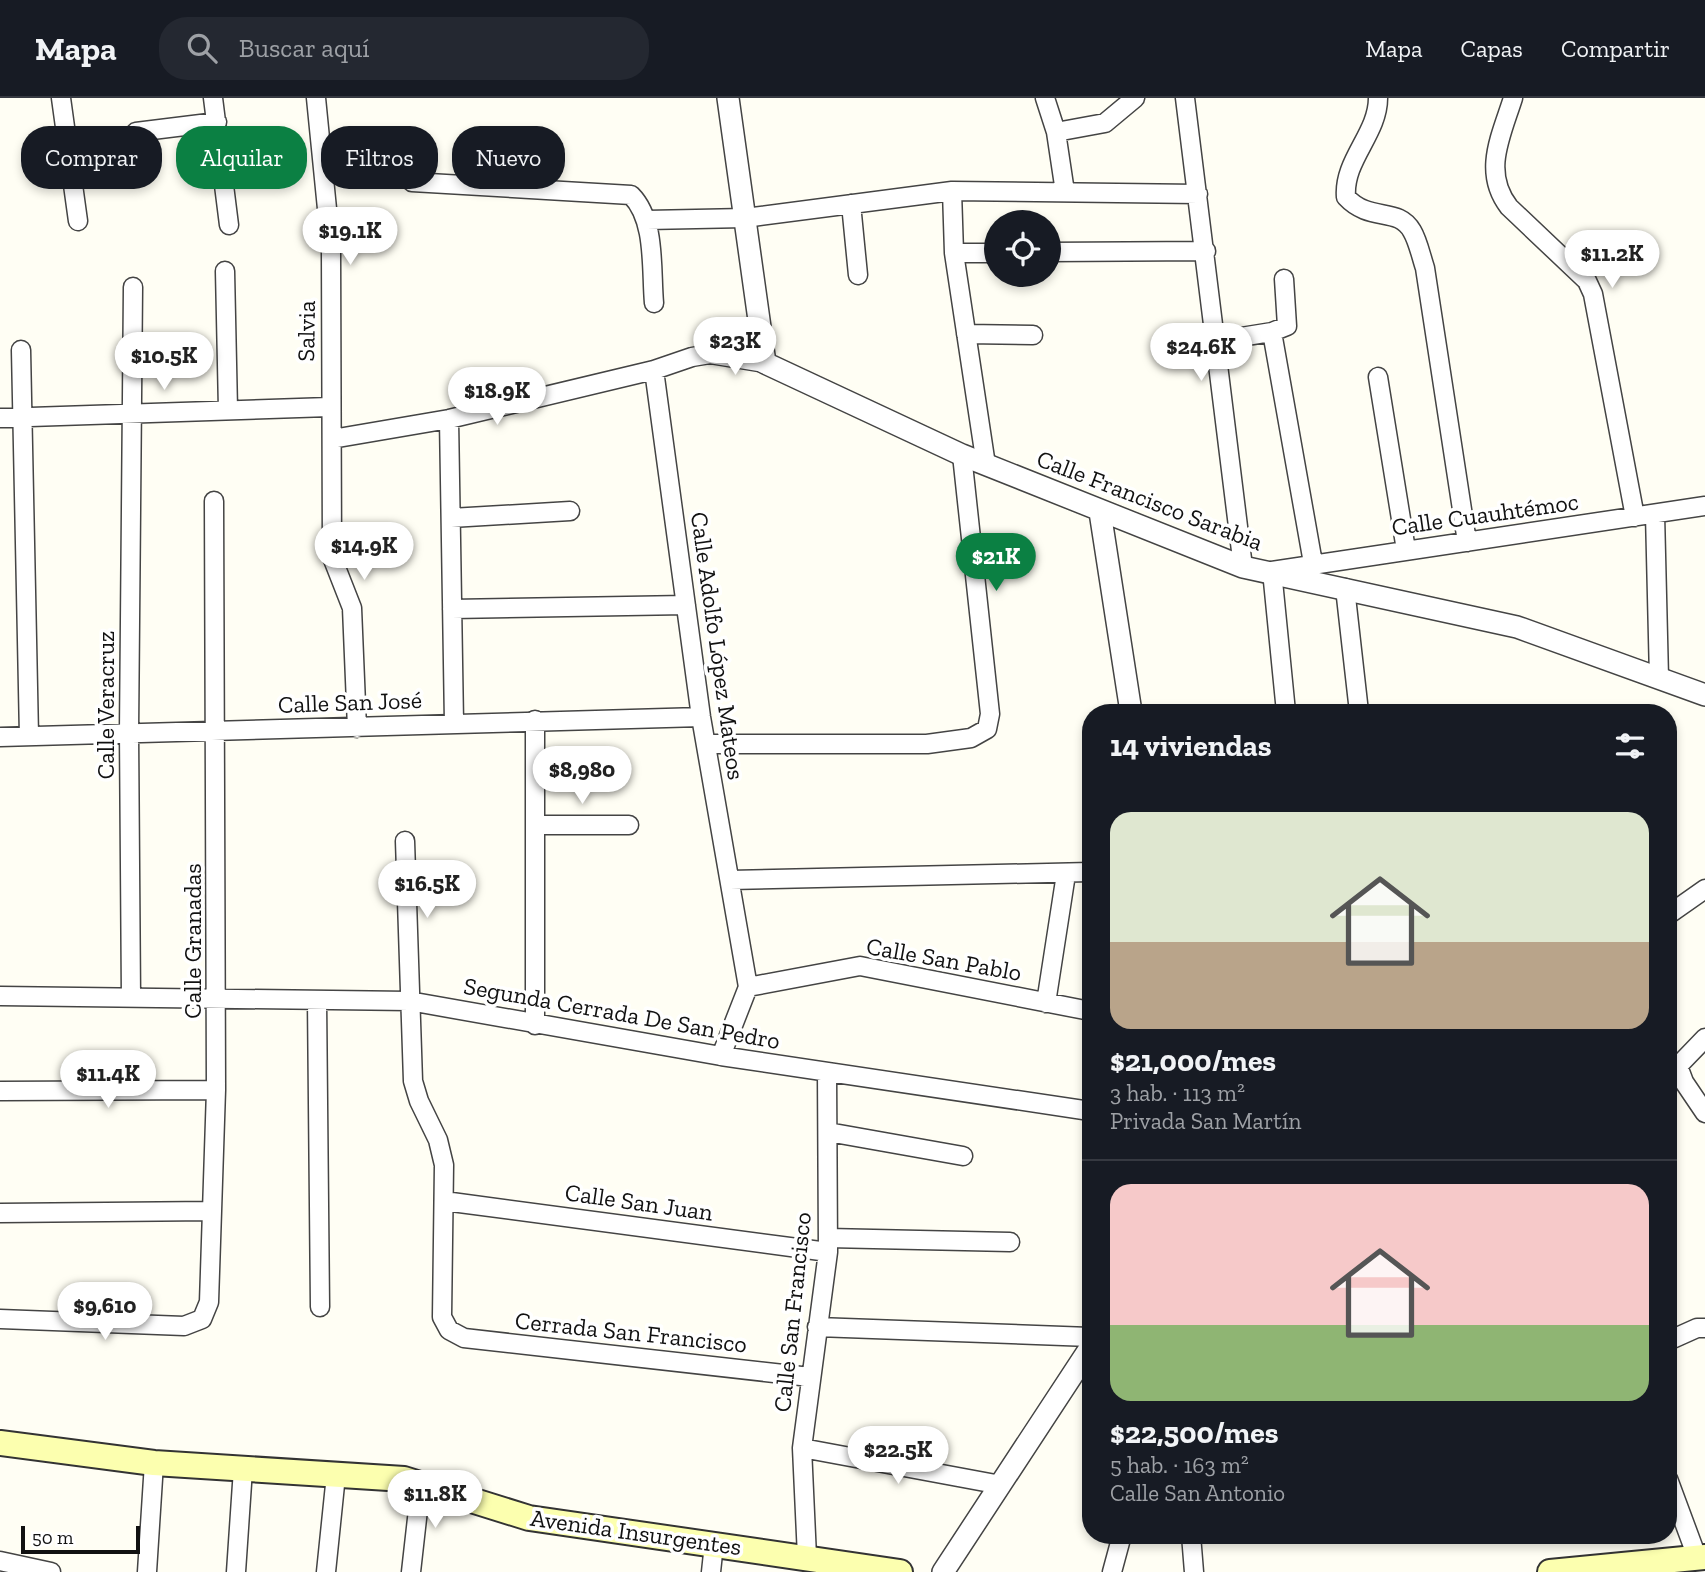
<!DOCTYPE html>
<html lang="es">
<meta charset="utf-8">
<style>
:root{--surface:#171b24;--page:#242831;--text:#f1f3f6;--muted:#9ea1a6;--line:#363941;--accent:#0b8043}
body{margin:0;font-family:"Zilla Slab",serif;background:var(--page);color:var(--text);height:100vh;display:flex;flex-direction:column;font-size:26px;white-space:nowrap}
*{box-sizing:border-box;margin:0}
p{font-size:23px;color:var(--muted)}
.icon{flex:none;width:38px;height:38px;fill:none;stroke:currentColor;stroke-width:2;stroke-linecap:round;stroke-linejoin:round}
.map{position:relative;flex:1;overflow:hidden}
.sheet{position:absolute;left:1082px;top:606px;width:595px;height:840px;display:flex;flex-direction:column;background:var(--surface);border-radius:28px;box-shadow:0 4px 10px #0003}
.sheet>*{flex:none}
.guide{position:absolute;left:21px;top:28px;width:665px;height:63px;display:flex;gap:14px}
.tools{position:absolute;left:984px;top:112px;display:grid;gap:14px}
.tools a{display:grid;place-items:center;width:77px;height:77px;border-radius:50%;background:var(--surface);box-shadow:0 4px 10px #0003;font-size:35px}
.scale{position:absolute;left:21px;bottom:18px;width:119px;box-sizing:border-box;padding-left:7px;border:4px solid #111;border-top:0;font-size:19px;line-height:24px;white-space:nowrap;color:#111;-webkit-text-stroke:5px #fff;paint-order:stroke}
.price{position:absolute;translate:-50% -60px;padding:0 16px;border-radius:24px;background:#fff;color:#222;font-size:23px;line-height:46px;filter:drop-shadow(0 2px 4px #0008)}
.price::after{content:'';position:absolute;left:50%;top:42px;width:21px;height:16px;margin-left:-10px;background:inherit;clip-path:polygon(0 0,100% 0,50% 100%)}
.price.on{background:var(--accent);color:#fff}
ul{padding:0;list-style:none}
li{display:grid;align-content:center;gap:14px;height:371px;padding:0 28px}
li+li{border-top:2px solid var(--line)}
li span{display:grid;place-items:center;height:217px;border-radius:21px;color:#555}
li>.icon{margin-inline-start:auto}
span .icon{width:126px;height:126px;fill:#fffc;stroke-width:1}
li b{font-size:30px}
h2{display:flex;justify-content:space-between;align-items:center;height:84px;padding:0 28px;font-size:30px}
.chip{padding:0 24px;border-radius:28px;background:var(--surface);box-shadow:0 4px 10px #0003;font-size:24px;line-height:63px}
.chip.on{background:var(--accent);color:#fff}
header{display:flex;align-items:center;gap:42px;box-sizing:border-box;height:98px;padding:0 35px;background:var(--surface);border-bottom:2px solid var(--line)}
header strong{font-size:33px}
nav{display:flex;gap:38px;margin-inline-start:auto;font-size:24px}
.search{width:490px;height:63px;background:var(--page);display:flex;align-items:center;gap:18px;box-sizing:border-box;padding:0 24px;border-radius:28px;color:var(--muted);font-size:26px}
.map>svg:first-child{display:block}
</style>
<header>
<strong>Mapa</strong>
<div class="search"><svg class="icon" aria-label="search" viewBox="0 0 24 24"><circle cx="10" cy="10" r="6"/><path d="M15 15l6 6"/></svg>Buscar aquí</div>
<nav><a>Mapa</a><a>Capas</a><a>Compartir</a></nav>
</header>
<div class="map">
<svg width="1705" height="1474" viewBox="0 0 1705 1474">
<rect width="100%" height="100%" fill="#fffef4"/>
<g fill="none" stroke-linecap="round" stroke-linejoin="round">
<defs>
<path id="minor" d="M 61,0 L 78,123
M 213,0 L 229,127
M 316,0 L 331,151 L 332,459 L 352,510 L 357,630
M 1045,0 L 1056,34 L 1105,25 L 1135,0
M 1185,0 L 1243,469
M 1378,0 C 1378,36 1343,62 1346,99 C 1370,125 1398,108 1412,133 C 1418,143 1421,158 1425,170 L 1467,444
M 1513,0 C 1501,38 1482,74 1509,109 L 1587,183 L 1593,196 L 1635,419
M 136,34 L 217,24
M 1056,34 L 1065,94
M 412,84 L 631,97 C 656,122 651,171 654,205
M 952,93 L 954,155 L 986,367
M 851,106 L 858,177
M 647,122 L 745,120 L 952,93 L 1198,96
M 1048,154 L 1206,153
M 954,155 L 996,155
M 225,173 L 228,312
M 1272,234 L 1313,465
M 966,236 L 1033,237
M 1216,243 L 1272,234 L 1287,228 L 1284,181
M 21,252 L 29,638
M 654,272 L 701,619 L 748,889
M 1378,279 L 1406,452
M 0,320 L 329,309
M 449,321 L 454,625
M 332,341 L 449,321 L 654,272 L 692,259 L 710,256 L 765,265
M 1655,416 L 1659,580
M 451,420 L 570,413
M 1345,490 L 1359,614
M 452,511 L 686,507
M 1286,614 L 1272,473 L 1705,408
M 0,639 L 701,619
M 706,646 L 927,646 L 971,640 L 987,631 L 990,616 L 962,357
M 536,727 L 629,727
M 405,743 L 413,983 L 419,1003 L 438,1042 L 444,1067 L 442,1219 L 449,1232 L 464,1240 L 810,1279
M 730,782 L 1090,774
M 1668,817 L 1705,791
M 748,889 L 860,868 L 1090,913
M 0,898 L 409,903 L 721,958 L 1090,1013
M 131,900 L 129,634 L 133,189
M 317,902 L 320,1209
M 1046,905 L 1066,776
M 535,927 L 535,622
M 1705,940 L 1678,968 L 1684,984 L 1705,1015
M 721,958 L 748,889
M 0,993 L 216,992
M 828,1034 L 963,1058
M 444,1103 L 828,1154
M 0,1115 L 212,1113
M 828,1140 L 1010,1144
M 0,1221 L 184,1228 L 202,1221 L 209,1204 L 216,992 L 214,403
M 817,1229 L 1090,1239
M 1668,1243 L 1697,1230 L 1705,1230
M 802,1350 L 1001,1387
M 1668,1381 L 1697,1459
M 1191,1437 L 1194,1474
M 807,1459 L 802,1350 L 828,1154 L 827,974
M 0,1463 L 51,1474
M 147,1474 L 154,1365
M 236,1474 L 243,1371
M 326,1474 L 336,1377
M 411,1474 L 421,1385
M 711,1474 L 714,1446
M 1112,1474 L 1122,1437"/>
<path id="tertiary" d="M 728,0 L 765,265 L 962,357 L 1243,469 L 1517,529 L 1705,597
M 1100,414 L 1131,614
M 943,1474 L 1090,1250"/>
<path id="secondary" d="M 0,1345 L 154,1365 L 404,1381 L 529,1420 L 900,1474
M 1550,1474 L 1705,1459"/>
</defs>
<use href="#minor" stroke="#444" stroke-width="21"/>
<use href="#tertiary" stroke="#444" stroke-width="24"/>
<use href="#secondary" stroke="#333" stroke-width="28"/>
<use href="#minor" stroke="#fff" stroke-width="18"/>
<use href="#tertiary" stroke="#fff" stroke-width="21"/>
<use href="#secondary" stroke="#fcffaf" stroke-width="24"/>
</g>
<g text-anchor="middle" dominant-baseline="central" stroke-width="7" stroke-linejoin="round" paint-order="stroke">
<g font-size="24" fill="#111" stroke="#fff">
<text transform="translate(306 233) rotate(-89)">Salvia</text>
<text transform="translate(1150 402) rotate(21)">Calle Francisco Sarabia</text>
<text transform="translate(1485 416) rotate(-8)">Calle Cuauhtémoc</text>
<text transform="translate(718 548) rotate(82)">Calle Adolfo López Mateos</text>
<text transform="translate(350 604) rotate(-2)">Calle San José</text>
<text transform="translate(105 607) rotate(-90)">Calle Veracruz</text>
<text transform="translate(192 843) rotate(-90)">Calle Granadas</text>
<text transform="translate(944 861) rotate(10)">Calle San Pablo</text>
<text transform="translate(622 915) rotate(10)">Segunda Cerrada De San Pedro</text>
<text transform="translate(639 1104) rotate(8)">Calle San Juan</text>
<text transform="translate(792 1214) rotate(-84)">Calle San Francisco</text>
<text transform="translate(631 1234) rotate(6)">Cerrada San Francisco</text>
<text transform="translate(636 1434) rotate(8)">Avenida Insurgentes</text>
</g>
</g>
</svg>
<div class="tools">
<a><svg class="icon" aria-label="locate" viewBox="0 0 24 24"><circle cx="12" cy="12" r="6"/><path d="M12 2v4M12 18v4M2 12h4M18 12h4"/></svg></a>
</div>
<div class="scale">50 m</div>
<b class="price" style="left:350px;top:169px">$19.1K</b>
<b class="price" style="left:1612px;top:192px">$11.2K</b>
<b class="price" style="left:735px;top:279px">$23K</b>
<b class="price" style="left:1201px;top:285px">$24.6K</b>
<b class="price" style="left:164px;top:294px">$10.5K</b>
<b class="price" style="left:497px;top:329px">$18.9K</b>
<b class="price" style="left:364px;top:484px">$14.9K</b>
<b class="price on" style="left:996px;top:495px">$21K</b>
<b class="price" style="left:582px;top:708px">$8,980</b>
<b class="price" style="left:427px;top:822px">$16.5K</b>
<b class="price" style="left:108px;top:1012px">$11.4K</b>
<b class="price" style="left:105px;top:1244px">$9,610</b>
<b class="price" style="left:898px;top:1388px">$22.5K</b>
<b class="price" style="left:435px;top:1432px">$11.8K</b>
<div class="guide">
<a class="chip">Comprar</a>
<a class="chip on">Alquilar</a>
<a class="chip">Filtros</a>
<a class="chip">Nuevo</a>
</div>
<section class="sheet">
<h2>14 viviendas<svg class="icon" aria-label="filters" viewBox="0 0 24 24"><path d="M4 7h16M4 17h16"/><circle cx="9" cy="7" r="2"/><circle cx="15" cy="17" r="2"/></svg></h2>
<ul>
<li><span style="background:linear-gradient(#dfe7d0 60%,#b9a48a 0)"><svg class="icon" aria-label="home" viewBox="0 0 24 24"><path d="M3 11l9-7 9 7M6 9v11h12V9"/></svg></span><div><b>$21,000/mes</b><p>3 hab. · 113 m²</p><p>Privada San Martín</p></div></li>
<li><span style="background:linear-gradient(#f6c9c9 65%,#8fb573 0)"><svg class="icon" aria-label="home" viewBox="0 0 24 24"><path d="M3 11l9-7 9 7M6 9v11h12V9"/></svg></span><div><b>$22,500/mes</b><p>5 hab. · 163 m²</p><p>Calle San Antonio</p></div></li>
</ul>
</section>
</div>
